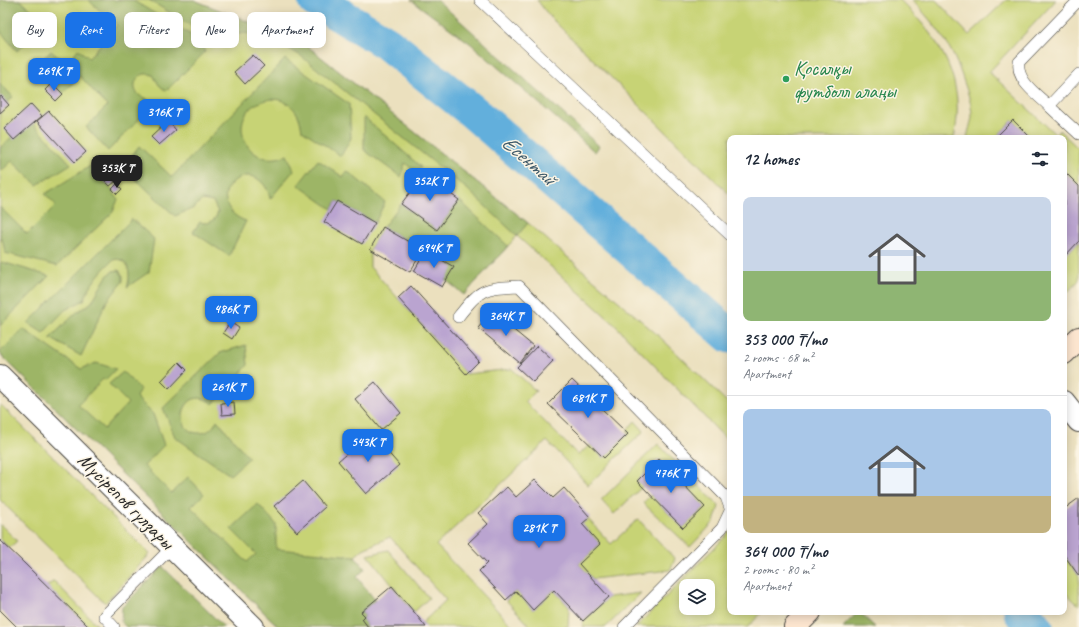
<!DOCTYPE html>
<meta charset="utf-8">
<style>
:root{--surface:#fff;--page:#f6f6f7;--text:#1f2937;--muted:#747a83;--line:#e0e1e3;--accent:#1a73e8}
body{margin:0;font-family:Caveat,sans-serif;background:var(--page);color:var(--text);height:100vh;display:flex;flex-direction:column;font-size:15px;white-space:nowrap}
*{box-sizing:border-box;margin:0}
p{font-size:13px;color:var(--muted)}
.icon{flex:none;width:22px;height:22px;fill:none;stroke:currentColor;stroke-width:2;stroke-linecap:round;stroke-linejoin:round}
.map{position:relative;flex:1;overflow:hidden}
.panel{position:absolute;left:727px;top:135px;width:340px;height:480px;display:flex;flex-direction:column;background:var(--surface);border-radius:8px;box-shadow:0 2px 10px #0003}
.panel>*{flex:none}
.guide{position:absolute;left:12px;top:12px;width:380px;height:36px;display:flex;gap:8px}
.controls{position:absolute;left:679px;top:579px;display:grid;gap:8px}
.controls a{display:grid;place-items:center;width:36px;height:36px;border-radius:8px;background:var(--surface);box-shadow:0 2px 10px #0003;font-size:20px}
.price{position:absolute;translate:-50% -34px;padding:0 9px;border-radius:8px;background:var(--accent);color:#fff;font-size:13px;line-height:26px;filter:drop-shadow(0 1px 2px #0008)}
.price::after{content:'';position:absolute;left:50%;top:24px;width:12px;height:9px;margin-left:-6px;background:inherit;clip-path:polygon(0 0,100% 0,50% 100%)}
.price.on{background:#222;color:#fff}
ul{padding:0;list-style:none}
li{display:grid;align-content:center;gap:8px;height:212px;padding:0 16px}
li+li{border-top:1px solid var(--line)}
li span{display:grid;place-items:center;height:124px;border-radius:8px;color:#555}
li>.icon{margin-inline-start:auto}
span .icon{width:72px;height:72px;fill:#fffc;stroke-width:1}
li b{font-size:17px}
h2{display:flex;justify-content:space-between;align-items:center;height:48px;padding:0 16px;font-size:17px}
.chip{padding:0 14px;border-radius:8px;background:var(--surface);box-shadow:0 2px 10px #0003;font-size:14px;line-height:36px}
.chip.on{background:var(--accent);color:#fff}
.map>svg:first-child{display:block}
</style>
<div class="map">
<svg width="1079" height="627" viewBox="0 0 1079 627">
<rect width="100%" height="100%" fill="#fcf5e5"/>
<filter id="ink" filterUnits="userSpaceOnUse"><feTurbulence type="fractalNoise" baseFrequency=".025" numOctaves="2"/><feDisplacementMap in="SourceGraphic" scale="8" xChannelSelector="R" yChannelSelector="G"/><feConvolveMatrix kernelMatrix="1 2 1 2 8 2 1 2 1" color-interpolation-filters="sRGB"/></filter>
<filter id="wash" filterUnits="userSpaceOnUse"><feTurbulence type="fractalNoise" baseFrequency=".012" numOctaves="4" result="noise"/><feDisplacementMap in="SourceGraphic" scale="16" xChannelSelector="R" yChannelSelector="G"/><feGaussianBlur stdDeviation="0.9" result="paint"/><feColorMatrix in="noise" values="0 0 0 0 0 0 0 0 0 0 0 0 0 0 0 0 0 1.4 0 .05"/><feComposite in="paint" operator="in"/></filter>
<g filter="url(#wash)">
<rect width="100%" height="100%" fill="#ebe0be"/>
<path fill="#c7d374" stroke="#797f50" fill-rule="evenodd" d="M 0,0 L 194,0 L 306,45 L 528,223 L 660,337 L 730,405 L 730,443 L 611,321 L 517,236 L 464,295 L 453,267 L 383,227 L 370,249 L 370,267 L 466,374 L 512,369 L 536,391 L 525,402 L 578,455 L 590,445 L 604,458 L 628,434 L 628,429 L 635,421 L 644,431 L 588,485 L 547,441 L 436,545 L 513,627 L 426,627 L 422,623 L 446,600 L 390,537 L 363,549 L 278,626 L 0,354 Z
M 537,0 L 900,0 C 940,39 967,79 954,138 L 730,138 L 730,195 L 550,17 Z
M 912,0 L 936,0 L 969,35 L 1006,0 L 1056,0 L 989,72 L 1055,134 L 1059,130 L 1079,149 L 1079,186 L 1064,171 L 1064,138 L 1031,138 L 1013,120 L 995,138 L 967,138 C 968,131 971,124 972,117 C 972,105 968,93 964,82 C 952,45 938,28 912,0 Z
M 1079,241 L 1079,280 L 1064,296 L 1064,257 Z
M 0,404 L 150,554 L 105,603 L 0,500 Z
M 658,444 L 719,506 L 714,522 L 690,547 L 643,503 L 651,495 L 683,528 L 705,507 L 659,460 L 637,481 L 643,486 L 614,514 L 601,500 Z
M 588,519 L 611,544 L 638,519 L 675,559 L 670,570 L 593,579 L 579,564 L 600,544 L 582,524 Z
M 0,524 L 17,541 L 9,548 L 0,540 Z
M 730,530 L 730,612 L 762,612 L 748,627 L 636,627 L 725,537 ZM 686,586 L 708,586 L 708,608 L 686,608 Z
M 388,550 L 429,598 L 414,612 L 368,555 Z
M 1064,555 L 1079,576 L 1079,606 L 1064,591 Z
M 54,581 L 99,627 L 89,627 L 47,586 Z
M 554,590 L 569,607 L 568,627 L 531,627 L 506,600 L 516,591 L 533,610 Z
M 641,593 L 606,627 L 583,627 L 583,621 L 609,597 Z"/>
<path fill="#9db566" stroke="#647048" d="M 0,0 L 20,0 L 47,23 L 17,51 L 0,31 Z
M 88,0 L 132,0 L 203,42 L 205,52 L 166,91 L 159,85 L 153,75 C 134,68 127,95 146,98 L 152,106 L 108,151 L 86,127 L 107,106 L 80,76 L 60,96 L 33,68 L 51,51 L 66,64 L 78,49 L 89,58 L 117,25 Z
M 149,0 L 194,0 L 306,45 L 528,223 L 517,236 L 467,189 L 301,56 L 271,38 L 245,33 L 221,37 L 208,36 Z
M 411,0 L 437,0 L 599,146 L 595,152 L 471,44 Z
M 285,59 L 349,104 L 351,138 L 341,156 L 302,130 C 300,117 296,107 283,101 C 275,98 268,99 261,102 C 225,114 244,173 287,155 L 294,170 L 270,199 C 268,182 250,168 234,181 C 217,194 228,216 246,221 L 229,256 L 193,232 L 200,222 C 209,225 215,221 218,212 L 213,202 L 202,200 L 194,208 L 175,216 L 123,167 L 139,146 L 172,177 Z
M 0,83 L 13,97 L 0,109 Z
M 364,117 L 421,167 L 417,173 L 405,163 L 401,177 L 364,150 Z
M 30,120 L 71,164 L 37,185 L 12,161 L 0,172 L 0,148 Z
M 318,160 L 343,177 L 347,171 L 385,202 L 375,223 L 337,201 L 332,209 L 298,185 Z
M 92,165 L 118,199 L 113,212 L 57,266 L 5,253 L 3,242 L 0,237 L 0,207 L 27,234 L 56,205 L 45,194 Z
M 459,200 L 508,246 L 464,295 L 446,280 L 453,267 L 383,227 L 401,204 L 437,230 Z
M 132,219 L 154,239 L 149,272 L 127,287 C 131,277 130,255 113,260 C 100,272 90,284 84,300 L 65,310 L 43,333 L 28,323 Z
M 2,262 L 49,276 L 0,326 L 0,264 Z
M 119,270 L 123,276 L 123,281 L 106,303 L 81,356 L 50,338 L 77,312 L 91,303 L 107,276 L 113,271 Z
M 23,329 L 81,369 L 96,363 L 116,369 L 105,380 L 103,379 L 78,405 L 104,429 L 128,403 L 109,384 L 123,372 L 140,389 L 136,397 L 153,414 L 164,445 L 144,466 L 171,493 L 188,477 L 204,494 L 191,507 L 247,562 L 256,554 L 231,529 L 258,504 L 276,524 L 276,549 L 355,556 L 365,569 L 357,577 L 375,600 L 361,612 L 365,616 L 362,619 L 368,627 L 279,627 L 0,354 L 0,352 Z
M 246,345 L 248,365 L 213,404 C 183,381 170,434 200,433 C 209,433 214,427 217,420 L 249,458 L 230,475 L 175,437 L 163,408 L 220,353 Z
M 163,566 L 163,567 L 224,627 L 126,627 L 121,622 L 122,607 Z
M 858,612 L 859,612 L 875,627 L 843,627 Z"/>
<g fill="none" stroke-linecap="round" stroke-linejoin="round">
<path stroke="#62afdc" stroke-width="35" d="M 315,0 L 387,43 L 472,111 L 730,336
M 1021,612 L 1036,627"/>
</g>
<g id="blocks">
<path fill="#baa4d0" d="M 253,55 L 264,66 L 245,84 L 234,72 Z
M 52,83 L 63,94 L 56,101 L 45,90 Z
M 1,96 L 9,105 L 0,113 L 0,97 Z
M 31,104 L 42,116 L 14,140 L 4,129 Z
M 49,111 L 86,152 L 75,162 L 37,121 Z
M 1013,120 L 1031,138 L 995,138 Z
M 168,121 L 176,130 L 159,145 L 151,137 Z
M 103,168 L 108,173 L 103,178 L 98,173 Z
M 1064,171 L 1079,186 L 1079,241 L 1064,257 Z
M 424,174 L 459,200 L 437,230 L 401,204 Z
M 110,176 L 115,182 L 110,186 L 105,181 Z
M 117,184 L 122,189 L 117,194 L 112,189 Z
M 337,201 L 375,223 L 362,244 L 324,222 Z
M 383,227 L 423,250 L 410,272 L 370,249 Z
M 426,251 L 454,267 L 442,287 L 414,271 Z
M 411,286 L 479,361 L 466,374 L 398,298 Z
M 492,312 L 533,346 L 520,363 L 478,328 Z
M 230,322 L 239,328 L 232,339 L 223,333 Z
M 537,346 L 553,361 L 533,382 L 517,367 Z
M 179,362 L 187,370 L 169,389 L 161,381 Z
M 572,380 L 628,434 L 604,458 L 548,404 Z
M 375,382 L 401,413 L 381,430 L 355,399 Z
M 234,402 L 235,414 L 222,415 L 221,403 Z
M 371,433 L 399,465 L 366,494 L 338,461 Z
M 659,459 L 705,507 L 683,528 L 637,481 Z
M 535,480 L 553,498 L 564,488 L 590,517 L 582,524 L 600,544 L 579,564 L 609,597 L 583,621 L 554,590 L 533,610 L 516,591 L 506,600 L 479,571 L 487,563 L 468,543 L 488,524 L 478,513 L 507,487 L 516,497 Z
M 303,481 L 325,507 L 297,532 L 274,506 Z
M 1079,498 L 1079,576 L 1064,555 L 1064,509 Z
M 0,540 L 24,563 L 89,627 L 17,627 L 0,610 Z
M 392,586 L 414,612 L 426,627 L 368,627 L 362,619 L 365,616 L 361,612 Z"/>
</g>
</g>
<g filter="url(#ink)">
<use href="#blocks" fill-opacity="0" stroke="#484641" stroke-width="1"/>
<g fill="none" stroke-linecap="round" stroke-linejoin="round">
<defs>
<path id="service" d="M 480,0 L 730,235
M 1079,74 L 1049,106 L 1079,134
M 1049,106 C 1037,94 1016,81 1019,62 L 1078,1
M 458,317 C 481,288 483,288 519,286 L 726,497 L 730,508
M 114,627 L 104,616 L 172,547
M 624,627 L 722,528 L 730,511"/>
<path id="minor" d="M 0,376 L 253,627
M 1064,402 L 1079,421"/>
<path id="secondary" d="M 1064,353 L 1079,338
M 795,627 L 810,612"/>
</defs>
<use href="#service" stroke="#484641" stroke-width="12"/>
<use href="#minor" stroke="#484641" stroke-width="24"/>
<use href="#secondary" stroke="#484641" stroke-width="24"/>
<use href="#service" stroke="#fff" stroke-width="11"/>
<use href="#minor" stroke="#fff" stroke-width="22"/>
<use href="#secondary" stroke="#fce5cf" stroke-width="22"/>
</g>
</g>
<circle fill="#2e9e5b" stroke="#fcf5e5" stroke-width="1.5" cx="786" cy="79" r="4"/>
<g text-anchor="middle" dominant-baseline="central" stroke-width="3" stroke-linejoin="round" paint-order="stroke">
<g font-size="20" fill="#27864d" stroke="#fcf5e5" text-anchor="start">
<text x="794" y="68">Қосалқы<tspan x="794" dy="23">футболл алаңы</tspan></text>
</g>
<g font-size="20" fill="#2b2b2b" stroke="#fcf5e5">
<text transform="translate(126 501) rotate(45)">Мүсірепов гүлзары</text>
</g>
<g font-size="21" font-style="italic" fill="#3e5969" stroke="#fcf5e5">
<text transform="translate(529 160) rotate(41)">Есентай</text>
</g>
</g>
</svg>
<div class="controls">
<a><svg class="icon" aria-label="layers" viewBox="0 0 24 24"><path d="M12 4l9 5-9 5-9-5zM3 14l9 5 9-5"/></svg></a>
</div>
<b class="price" style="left:54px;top:92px">269K ₸</b>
<b class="price" style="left:164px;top:133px">316K ₸</b>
<b class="price on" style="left:117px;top:189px">353K ₸</b>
<b class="price" style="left:430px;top:202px">352K ₸</b>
<b class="price" style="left:434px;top:269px">694K ₸</b>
<b class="price" style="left:231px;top:330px">486K ₸</b>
<b class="price" style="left:506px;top:337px">364K ₸</b>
<b class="price" style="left:228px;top:408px">261K ₸</b>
<b class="price" style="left:588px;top:419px">681K ₸</b>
<b class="price" style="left:368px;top:463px">543K ₸</b>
<b class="price" style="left:671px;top:494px">476K ₸</b>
<b class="price" style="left:539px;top:549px">281K ₸</b>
<div class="guide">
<a class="chip">Buy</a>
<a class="chip on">Rent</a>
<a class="chip">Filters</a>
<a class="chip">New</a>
<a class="chip">Apartment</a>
</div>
<section class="panel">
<h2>12 homes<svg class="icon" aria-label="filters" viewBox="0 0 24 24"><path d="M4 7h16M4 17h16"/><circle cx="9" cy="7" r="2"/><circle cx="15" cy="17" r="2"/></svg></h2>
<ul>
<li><span style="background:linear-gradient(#c9d6e8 60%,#8fb573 0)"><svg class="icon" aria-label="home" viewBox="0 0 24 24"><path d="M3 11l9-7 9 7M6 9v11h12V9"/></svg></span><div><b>353 000 ₸/mo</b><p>2 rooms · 68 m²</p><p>Apartment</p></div></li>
<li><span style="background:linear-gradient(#a9c7e8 70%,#c2b280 0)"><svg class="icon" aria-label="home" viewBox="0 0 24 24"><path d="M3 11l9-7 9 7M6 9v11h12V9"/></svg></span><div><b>364 000 ₸/mo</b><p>2 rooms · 80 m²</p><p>Apartment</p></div></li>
</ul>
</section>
</div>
